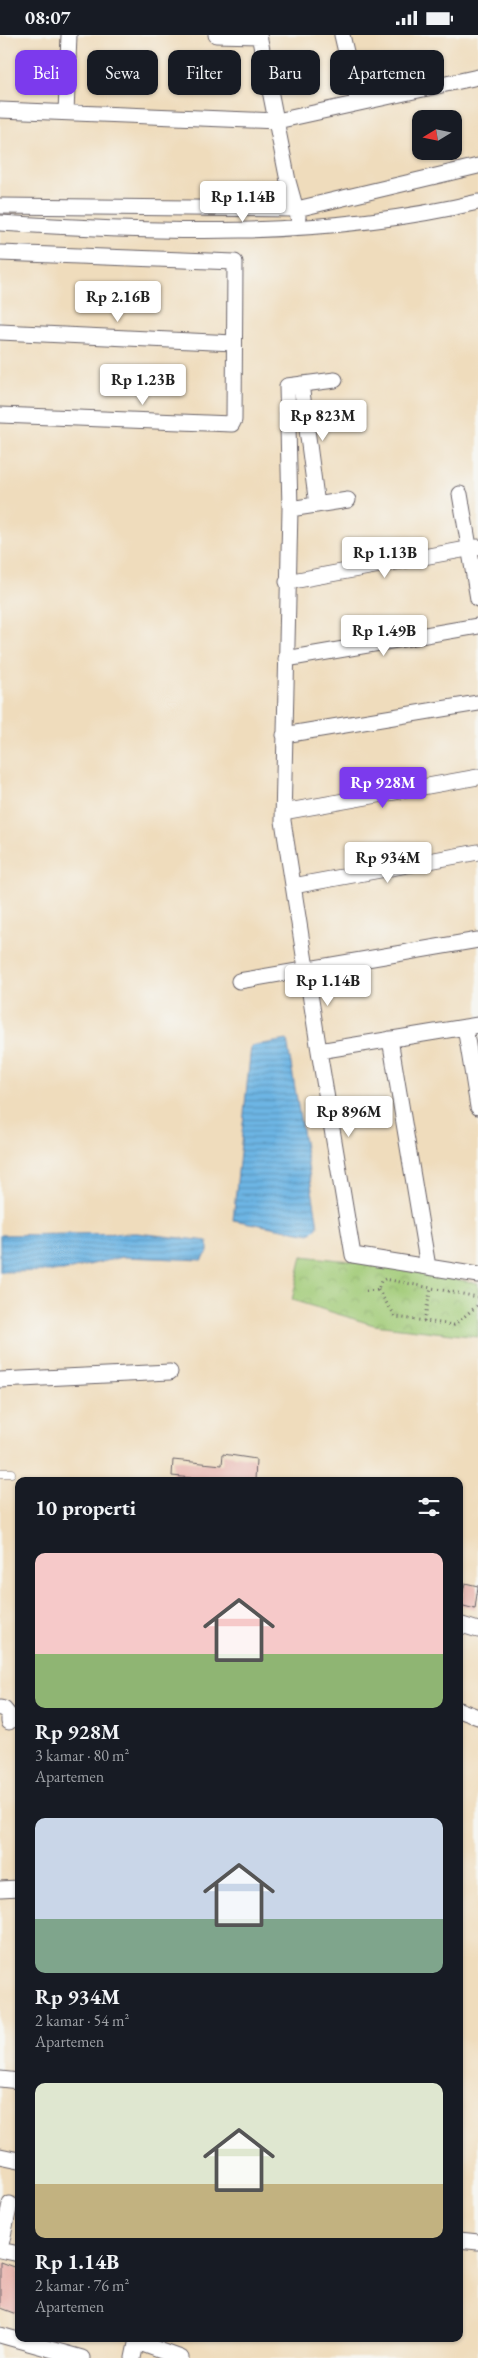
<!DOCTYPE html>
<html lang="id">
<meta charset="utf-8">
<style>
:root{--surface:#171b24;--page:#20242c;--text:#f1f3f6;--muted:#9ea1a6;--accent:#7c3aed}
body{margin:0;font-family:"EB Garamond",serif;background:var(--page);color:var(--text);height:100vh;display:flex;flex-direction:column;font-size:19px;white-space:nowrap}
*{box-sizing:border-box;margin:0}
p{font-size:16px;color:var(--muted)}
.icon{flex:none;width:28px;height:28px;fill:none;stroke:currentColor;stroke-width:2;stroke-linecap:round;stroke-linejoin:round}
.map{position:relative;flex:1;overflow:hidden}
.sheet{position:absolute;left:15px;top:1442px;width:448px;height:865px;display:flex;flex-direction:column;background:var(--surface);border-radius:10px;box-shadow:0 1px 4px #0004}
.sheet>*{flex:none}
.top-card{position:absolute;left:15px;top:15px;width:449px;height:45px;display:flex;gap:10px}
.needle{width:32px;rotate:260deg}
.controls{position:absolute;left:412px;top:75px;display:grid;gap:10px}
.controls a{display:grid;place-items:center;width:50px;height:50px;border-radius:10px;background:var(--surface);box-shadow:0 1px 4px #0004;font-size:25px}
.price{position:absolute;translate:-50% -42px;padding:0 11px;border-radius:5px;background:#fff;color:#222;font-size:16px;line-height:32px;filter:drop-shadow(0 1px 2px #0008)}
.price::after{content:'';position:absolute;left:50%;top:30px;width:15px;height:11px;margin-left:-8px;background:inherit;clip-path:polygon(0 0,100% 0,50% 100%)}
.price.on{background:var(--accent);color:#fff}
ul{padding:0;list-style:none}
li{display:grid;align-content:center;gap:10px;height:265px;padding:0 20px}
li span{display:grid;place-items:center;height:155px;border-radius:10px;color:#555}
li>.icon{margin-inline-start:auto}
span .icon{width:90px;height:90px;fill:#fffc;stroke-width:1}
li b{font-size:21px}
h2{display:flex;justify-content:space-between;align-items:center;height:60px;padding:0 20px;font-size:21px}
.chip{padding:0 18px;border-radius:10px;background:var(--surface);box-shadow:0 1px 4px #0004;font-size:18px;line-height:45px}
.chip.on{background:var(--accent);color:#fff}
.status{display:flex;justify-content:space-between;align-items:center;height:35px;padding:0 25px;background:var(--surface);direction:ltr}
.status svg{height:14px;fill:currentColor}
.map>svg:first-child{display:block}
</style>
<div class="status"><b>08:07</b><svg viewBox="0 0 49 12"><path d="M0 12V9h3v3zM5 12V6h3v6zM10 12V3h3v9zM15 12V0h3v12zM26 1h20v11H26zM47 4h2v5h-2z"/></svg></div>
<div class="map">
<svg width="478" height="2323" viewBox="0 0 478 2323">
<defs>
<pattern id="park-crowns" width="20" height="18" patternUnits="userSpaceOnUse" patternTransform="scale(1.25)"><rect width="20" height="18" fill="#a0ca76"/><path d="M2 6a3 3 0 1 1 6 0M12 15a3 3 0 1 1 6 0" fill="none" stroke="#8aad67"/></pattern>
<pattern id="water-rules" width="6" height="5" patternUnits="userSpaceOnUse" patternTransform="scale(1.25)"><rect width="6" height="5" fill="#6db5e4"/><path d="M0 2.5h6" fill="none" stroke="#5993ba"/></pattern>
</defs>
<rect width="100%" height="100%" fill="#f6f6f2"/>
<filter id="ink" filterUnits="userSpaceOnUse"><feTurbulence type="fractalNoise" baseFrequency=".02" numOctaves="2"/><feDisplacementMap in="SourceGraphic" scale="10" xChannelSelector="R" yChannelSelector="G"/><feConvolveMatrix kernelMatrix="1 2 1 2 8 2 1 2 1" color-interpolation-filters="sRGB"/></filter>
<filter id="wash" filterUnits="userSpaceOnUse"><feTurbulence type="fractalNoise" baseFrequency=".0096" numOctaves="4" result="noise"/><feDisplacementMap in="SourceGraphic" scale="20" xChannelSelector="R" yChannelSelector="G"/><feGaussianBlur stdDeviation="1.12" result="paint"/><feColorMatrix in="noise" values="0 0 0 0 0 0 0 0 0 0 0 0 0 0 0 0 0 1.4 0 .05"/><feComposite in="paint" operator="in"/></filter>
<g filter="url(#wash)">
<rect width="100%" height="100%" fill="#efdcbc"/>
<path fill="url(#park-crowns)" stroke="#617658" d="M 302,1221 L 359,1227 L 478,1248 L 478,1302 L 374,1290 L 292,1265 Z"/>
<path fill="url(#water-rules)" stroke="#486c90" d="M 287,1005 L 318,1191 L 310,1199 L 233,1185 L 251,1011 Z
M 137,1198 L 208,1206 L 208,1217 L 202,1225 L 123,1222 L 63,1236 L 0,1237 L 0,1200 Z"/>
<g id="blocks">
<path fill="#e8b2ac" d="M 223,1419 L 256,1424 L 255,1446 L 221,1446 L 172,1441 L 173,1425 L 222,1430 Z
M 465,1548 L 478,1551 L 475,1574 L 460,1570 Z
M 0,2227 L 19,2234 L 19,2280 L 0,2273 Z"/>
</g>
</g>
<g filter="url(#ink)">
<use href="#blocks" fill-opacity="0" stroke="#6a6368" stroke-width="1"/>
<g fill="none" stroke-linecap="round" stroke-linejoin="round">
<defs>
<path id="service" d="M 0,1438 L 11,1438"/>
<path id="minor" d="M 216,0 L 259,1
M 259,0 L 288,146 L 298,182
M 342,0 L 358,68
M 0,75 L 277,86 L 478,42
M 66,78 L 69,0
M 0,171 L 297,174 L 478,131
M 0,188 C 159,198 321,204 478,167
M 0,218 L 235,227 L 234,385 L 232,389 L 0,380
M 0,297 L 234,308
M 301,349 L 317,470
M 460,459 L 478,564
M 290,474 L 348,465
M 287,547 L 478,512
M 286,624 L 478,591
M 284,700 L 478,668
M 283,777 L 478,742
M 293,851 L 478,817
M 239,946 L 478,905
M 478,990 L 319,1016 L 353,1220 L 478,1240
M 465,992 L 478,1072
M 390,1004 L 428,1232
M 319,1016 L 283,786 L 290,474 L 287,351 L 335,345
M 0,1345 L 170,1337
M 459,1589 L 478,1595
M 0,1673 L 4,1674 L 9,1680 L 9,1687
M 459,1675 L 478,1682
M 0,1854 L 19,1853
M 0,2044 L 19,2046
M 0,2121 L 19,2125
M 459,2205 L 478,2207
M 0,2214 L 10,2169
M 0,2215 L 19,2219
M 0,2300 L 82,2323
M 137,2307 L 181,2323
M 133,2323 L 137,2304"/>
</defs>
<use href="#service" stroke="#6a6368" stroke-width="9"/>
<use href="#minor" stroke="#6a6368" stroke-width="17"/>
<path stroke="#6a6368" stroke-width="3" stroke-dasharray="1 4" stroke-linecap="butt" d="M 378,1255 L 396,1282 L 454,1290 L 478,1270
M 366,1256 L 378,1255 L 381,1246 L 385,1244 L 478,1262
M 424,1286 L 431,1253"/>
<use href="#service" stroke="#fff" stroke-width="8"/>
<use href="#minor" stroke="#fff" stroke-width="15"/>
</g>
</g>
</svg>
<div class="controls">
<a><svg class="needle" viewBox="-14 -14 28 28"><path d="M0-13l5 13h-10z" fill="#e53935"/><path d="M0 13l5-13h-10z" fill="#9ea1a6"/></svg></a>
</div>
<b class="price" style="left:243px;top:188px">Rp 1.14B</b>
<b class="price" style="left:118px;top:288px">Rp 2.16B</b>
<b class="price" style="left:143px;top:371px">Rp 1.23B</b>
<b class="price" style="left:323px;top:407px">Rp 823M</b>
<b class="price" style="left:385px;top:544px">Rp 1.13B</b>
<b class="price" style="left:384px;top:622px">Rp 1.49B</b>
<b class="price on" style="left:383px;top:774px">Rp 928M</b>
<b class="price" style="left:388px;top:849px">Rp 934M</b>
<b class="price" style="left:328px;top:972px">Rp 1.14B</b>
<b class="price" style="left:349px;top:1103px">Rp 896M</b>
<div class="top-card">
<a class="chip on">Beli</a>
<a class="chip">Sewa</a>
<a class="chip">Filter</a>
<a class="chip">Baru</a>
<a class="chip">Apartemen</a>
</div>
<section class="sheet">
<h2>10 properti<svg class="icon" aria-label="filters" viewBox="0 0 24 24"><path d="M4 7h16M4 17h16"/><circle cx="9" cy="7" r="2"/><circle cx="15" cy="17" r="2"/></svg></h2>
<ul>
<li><span style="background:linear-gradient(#f6c9c9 65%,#8fb573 0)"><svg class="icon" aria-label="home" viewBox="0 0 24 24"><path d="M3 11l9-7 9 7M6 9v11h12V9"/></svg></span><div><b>Rp 928M</b><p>3 kamar · 80 m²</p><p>Apartemen</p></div></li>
<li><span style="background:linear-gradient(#c9d6e8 65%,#7fa58c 0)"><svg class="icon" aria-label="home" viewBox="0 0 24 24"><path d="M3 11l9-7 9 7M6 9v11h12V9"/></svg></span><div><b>Rp 934M</b><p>2 kamar · 54 m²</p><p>Apartemen</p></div></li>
<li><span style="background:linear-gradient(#dfe7d0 65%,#c2b280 0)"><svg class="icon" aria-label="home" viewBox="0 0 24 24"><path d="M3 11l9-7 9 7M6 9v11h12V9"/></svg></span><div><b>Rp 1.14B</b><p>2 kamar · 76 m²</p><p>Apartemen</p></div></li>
</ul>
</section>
</div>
